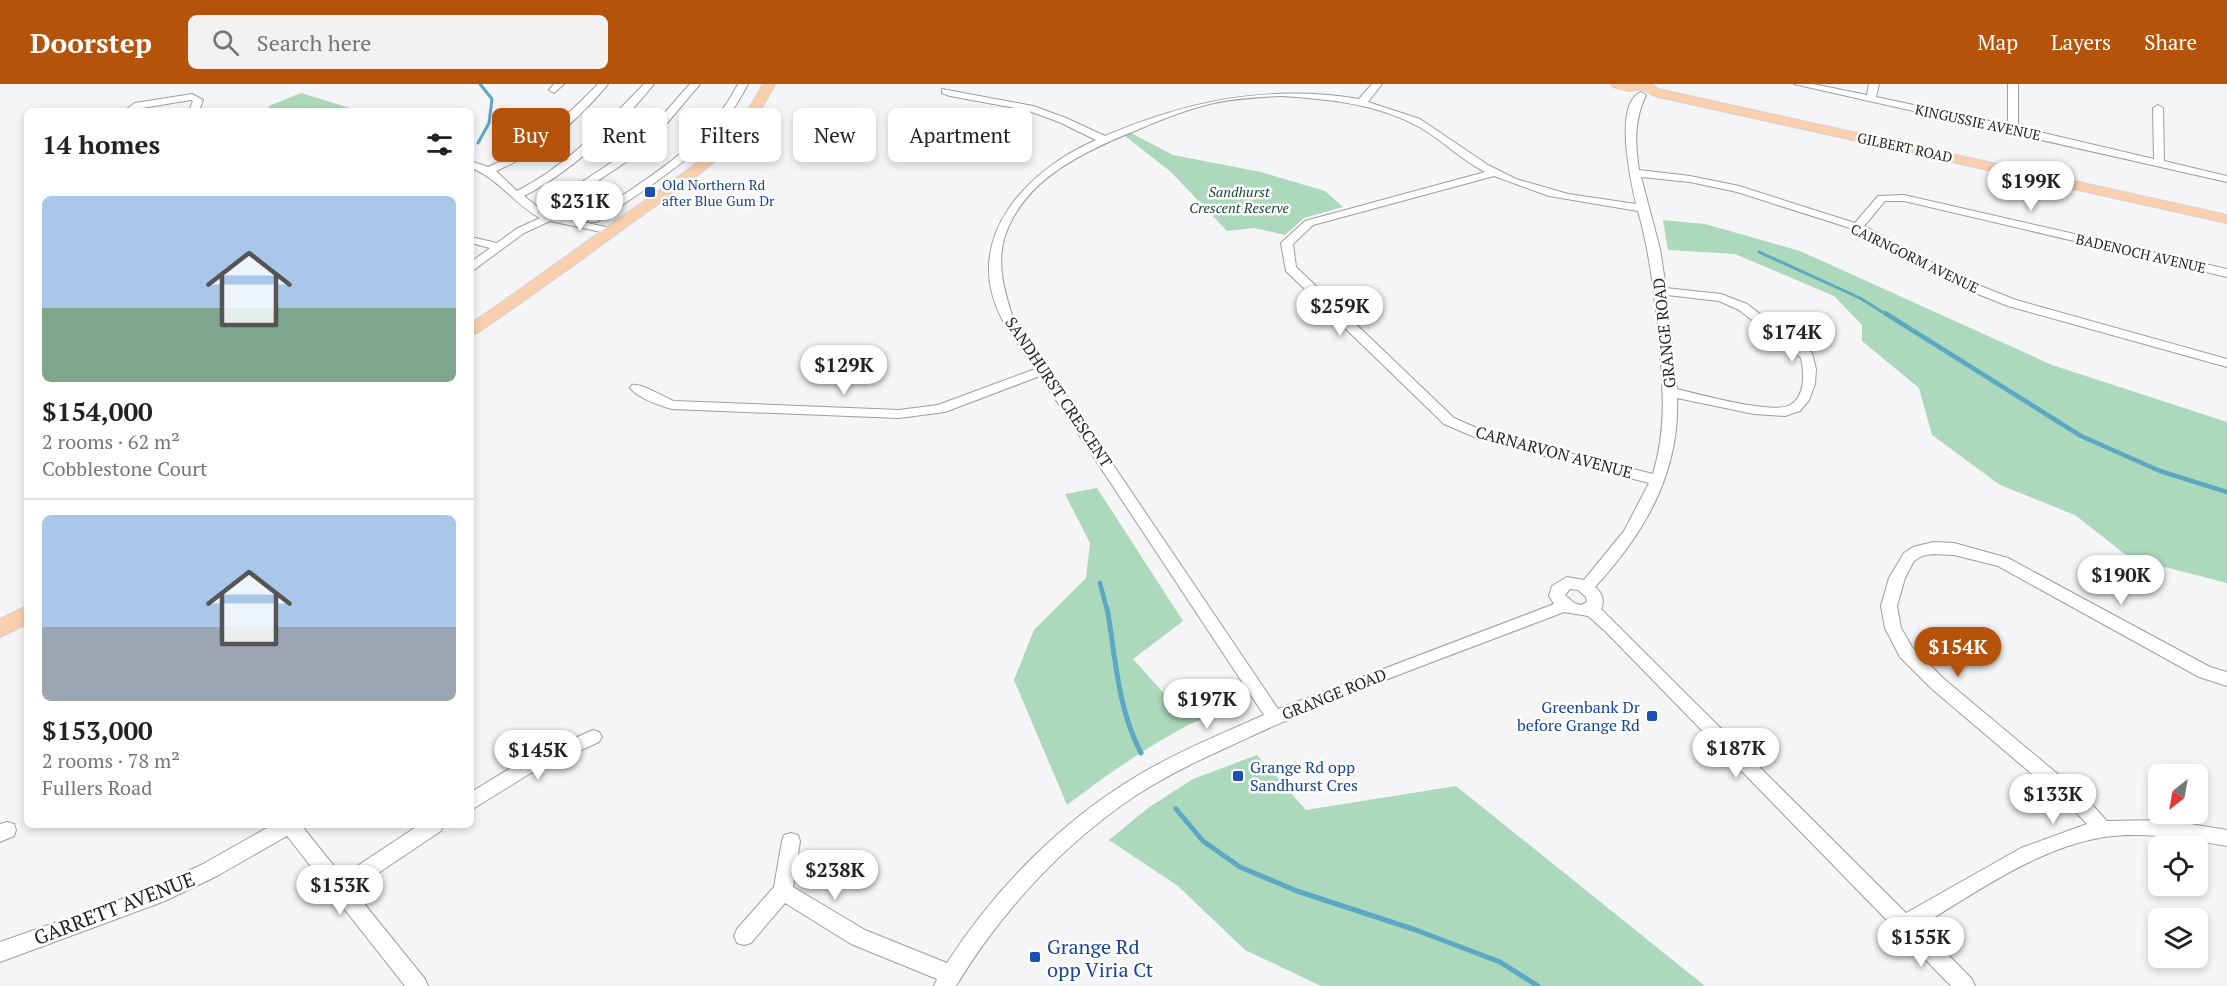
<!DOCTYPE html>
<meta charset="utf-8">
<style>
:root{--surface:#fff;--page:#f2f2f2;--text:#222;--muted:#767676;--line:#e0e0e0;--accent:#b45309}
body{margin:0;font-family:"PT Serif",serif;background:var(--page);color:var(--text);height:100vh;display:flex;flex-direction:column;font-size:22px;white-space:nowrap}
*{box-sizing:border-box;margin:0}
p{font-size:20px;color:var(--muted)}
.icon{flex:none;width:33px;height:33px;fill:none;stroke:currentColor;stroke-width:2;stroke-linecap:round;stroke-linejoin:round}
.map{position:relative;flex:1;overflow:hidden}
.sheet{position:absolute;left:24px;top:24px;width:450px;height:720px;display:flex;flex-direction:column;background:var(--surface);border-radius:9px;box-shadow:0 3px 9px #0003}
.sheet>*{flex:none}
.hud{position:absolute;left:492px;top:24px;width:570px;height:54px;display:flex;gap:12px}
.needle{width:39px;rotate:211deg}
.fabs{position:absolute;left:2148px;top:680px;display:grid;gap:12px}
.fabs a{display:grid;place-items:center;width:60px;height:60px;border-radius:9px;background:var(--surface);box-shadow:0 3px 9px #0003;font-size:30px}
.price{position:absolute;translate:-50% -51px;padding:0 14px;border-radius:21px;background:#fff;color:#222;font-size:20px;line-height:39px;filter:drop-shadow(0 2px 3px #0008)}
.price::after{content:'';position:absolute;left:50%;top:36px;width:18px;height:14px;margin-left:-9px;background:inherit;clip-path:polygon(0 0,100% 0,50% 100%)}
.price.selected{background:var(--accent);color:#fff}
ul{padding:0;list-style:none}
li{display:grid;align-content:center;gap:12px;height:318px;padding:0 18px}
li+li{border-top:2px solid var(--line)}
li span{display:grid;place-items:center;height:186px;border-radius:9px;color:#555}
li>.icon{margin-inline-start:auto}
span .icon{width:108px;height:108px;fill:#fffc;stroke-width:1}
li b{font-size:26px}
h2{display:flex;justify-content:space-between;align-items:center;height:72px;padding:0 18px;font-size:26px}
.pill{padding:0 21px;border-radius:9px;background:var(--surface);box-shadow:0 3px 9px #0003;font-size:21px;line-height:54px}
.pill.selected{background:var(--accent);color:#fff}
header{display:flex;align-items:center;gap:36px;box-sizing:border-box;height:84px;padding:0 30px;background:var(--accent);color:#fff}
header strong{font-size:28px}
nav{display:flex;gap:33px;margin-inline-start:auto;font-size:21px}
.search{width:420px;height:54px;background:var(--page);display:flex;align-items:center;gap:15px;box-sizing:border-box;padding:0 21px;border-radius:9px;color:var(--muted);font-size:22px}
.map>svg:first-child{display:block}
</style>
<header>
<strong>Doorstep</strong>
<div class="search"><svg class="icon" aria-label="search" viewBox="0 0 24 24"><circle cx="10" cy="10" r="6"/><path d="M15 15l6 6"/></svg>Search here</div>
<nav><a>Map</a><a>Layers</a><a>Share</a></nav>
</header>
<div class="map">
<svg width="2227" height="902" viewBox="0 0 2227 902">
<rect width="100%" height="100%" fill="#f5f5f8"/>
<path fill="#acd8bb" d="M 301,9 L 350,24 L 366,26 L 264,27 L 271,21 Z
M 1131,49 L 1173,71 L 1261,88 L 1325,107 L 1343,123 L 1304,134 L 1285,151 L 1254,144 L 1227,147 L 1171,88 L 1125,52 Z
M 1663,136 L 1705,140 L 1800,167 L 2052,281 L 2227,338 L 2227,499 L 2130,474 L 2075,431 L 2000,401 L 1932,351 L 1919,304 L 1862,257 L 1862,241 L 1834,212 L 1735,170 L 1668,166 Z
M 1097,404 L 1183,537 L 1133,575 L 1169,615 L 1231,604 L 1239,615 C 1225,633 1205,632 1186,642 C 1144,665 1105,692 1067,721 L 1014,596 L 1034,546 L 1086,494 L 1090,459 L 1065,410 Z
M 1257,671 L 1306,726 L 1456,702 L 1705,902 L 1321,902 L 1245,866 L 1178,802 L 1109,756 L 1148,724 L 1193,695 Z"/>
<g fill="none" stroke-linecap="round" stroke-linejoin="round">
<path stroke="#5ba8c5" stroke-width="3" d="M 478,59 L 489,39 L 492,15 L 480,0
M 1759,168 L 1860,214 L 1887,231"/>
<path stroke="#5ba8c5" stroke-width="4.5" d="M 1885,229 L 2081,352 L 2160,387 L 2227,408
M 1100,499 L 1107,526"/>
<path stroke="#5ba8c5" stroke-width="5" d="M 1107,524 C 1116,574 1117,623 1141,669
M 1176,725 L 1203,757 L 1240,783 L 1297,807 L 1416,846 L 1500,878 L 1538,902"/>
<defs>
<path id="minor" d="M 554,0 L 564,0 L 554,9 L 549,6 Z
M 598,0 L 608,0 C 578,37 540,68 496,87 L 517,107 C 567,82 605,40 644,0 L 654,0 C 620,42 571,88 524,112 L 550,133 L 555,132 L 615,145 L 617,147 L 611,150 L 550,137 L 524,149 L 471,188 L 471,178 L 490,164 L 471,159 L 471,153 L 497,159 L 516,145 L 540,134 C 514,120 498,94 471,84 L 471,77 L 488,83 C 532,64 565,34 598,0 Z
M 690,0 L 700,0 L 668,38 L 629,76 L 590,102 L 562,128 L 554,128 L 554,124 L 582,98 L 621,72 L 660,34 Z
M 738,0 L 748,0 C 716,64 654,99 597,138 L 589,138 L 589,134 C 644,96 707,62 738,0 Z
M 1372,0 L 1382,0 L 1368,18 L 1420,35 L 1488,81 L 1516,95 L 1568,110 L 1636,120 C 1631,97 1613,20 1641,8 L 1646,11 C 1634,36 1635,59 1639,86 L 1690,92 L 1739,102 L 1855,139 L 1878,112 L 1904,111 L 2227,185 L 2227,193 L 1904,117 L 1885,117 L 1864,142 L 1963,195 L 2016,216 L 2227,275 L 2227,283 L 2008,222 L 1955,201 L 1853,145 L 1737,108 L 1690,98 L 1641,93 L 1660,165 L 1666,204 L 1721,210 L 1747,220 L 1812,269 L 1816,285 L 1815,300 L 1809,316 L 1800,327 L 1785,332 L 1754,330 L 1677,314 C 1680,388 1645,449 1595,503 C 1602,508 1605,517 1601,525 L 1906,829 L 2021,764 L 2087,740 L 2072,724 L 1932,605 L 1900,573 L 1885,544 L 1881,522 L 1889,494 L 1904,469 L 1913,463 L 1933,458 L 1954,459 L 2008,474 L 2210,583 L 2227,588 L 2227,602 L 2199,593 L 1998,482 L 1954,471 L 1933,470 L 1922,472 L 1914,477 L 1905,494 L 1897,522 L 1901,544 L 1912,563 L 1944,595 L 2084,712 L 2107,737 L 2166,736 L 2227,746 L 2227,762 C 2187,755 2145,747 2104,753 C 2037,764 1977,808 1920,842 L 1972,895 L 1975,902 L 1951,902 L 1606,548 L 1588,532 L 1564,528 C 1461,568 1357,604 1256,650 C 1215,669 1173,687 1135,712 C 1062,761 1001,828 956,902 L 934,902 L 937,895 L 851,860 L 785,819 L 751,859 L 744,861 L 737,859 L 734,852 L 737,845 L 774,803 L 782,757 L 784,751 L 791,749 L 798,751 L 800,757 L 793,803 L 865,846 L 947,879 C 994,806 1061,737 1137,692 C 1177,668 1221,650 1264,631 L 1040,292 L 945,328 L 899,334 L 672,325 C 658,321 640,315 630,304 L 632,301 C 642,299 663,313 674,317 L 899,326 L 938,321 L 1035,285 C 1024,267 1009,250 1000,231 C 962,152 1029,85 1096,56 L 1059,38 L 1026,26 L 950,12 L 942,9 L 942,5 L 1033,22 L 1066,34 L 1105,52 C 1188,17 1268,0 1359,15 ZM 1282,12 C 1329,15 1379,20 1421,44 C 1443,57 1462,76 1485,88 L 1305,137 L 1281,159 L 1286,187 L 1444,340 L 1479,355 L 1649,399 L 1624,447 L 1584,496 L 1567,493 L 1552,502 L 1549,512 L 1554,520 L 1278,625 L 1012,231 C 1004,206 997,181 1004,155 C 1022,95 1085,67 1137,46 C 1162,35 1188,25 1214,19 C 1237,14 1260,13 1282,12 ZM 1494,92 L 1549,112 L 1638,127 C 1650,169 1654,210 1659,254 C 1663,304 1667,342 1653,390 L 1488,349 L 1454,334 L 1296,183 L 1293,160 L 1313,141 ZM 1667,211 L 1719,217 L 1739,226 L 1801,274 C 1804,288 1806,312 1790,321 C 1773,331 1698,310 1677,305 ZM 1570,505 L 1578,506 L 1586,513 L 1587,518 L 1581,521 L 1574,519 L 1565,511 Z
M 1794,0 L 1813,0 L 1867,11 L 1869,0 L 1879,0 L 1876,13 L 2008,41 L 2008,0 L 2018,0 L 2018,43 L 2154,75 L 2153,24 L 2158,21 L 2163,24 L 2164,77 L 2227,92 L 2227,98 Z
M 192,10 L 203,16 L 199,27 L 189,27 L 193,17 L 191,16 L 142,24 L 136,27 L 124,27 L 135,19 Z
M 593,646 L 599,648 L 602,653 L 599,658 L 531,689 L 471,726 L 471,708 L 519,679 Z
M 7,738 L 14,740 L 16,746 L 14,752 L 0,758 L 0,740 Z
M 272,741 L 301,741 L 342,792 L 419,741 L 443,741 L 441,747 L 353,806 L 425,895 L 428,902 L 405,902 L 287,752 L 217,792 L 165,817 L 0,878 L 0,858 L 153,804 L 203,780 Z"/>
<path id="major" d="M 763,0 L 775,0 C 741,70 686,99 626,143 C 577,179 527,215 477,249 L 471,251 L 471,239 C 521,206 569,170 617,136 C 674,95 730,65 763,0 Z
M 1611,0 L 1652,0 L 1658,5 L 2227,131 L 2227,139 L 1654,12 L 1642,5 L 1629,7 L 1613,3 Z
M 27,522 L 27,540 L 0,553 L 0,535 Z"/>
</defs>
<use href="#minor" stroke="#9e9ea1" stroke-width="2"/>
<use href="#major" stroke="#d3d3d3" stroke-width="2"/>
<use href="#minor" fill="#fff" fill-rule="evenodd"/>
<use href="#major" fill="#facfad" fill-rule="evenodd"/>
</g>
<g fill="#1a4fb4" stroke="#fff" stroke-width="2">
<rect x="644" y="102" width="12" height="12" rx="3"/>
<rect x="1646" y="626" width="12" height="12" rx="3"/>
<rect x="1232" y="686" width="12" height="12" rx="3"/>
<rect x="1029" y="867" width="12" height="12" rx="3"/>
</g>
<g text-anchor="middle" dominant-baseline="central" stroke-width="5" stroke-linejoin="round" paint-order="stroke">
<g font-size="14" fill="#222223" stroke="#fff">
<text transform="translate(1978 38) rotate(12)">KINGUSSIE AVENUE</text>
<text transform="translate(1905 63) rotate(12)">GILBERT ROAD</text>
<text transform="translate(2141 169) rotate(13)">BADENOCH AVENUE</text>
<text transform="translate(1915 174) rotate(26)">CAIRNGORM AVENUE</text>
</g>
<g font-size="14" fill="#164399" stroke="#fff" text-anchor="start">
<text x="662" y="100">Old Northern Rd<tspan x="662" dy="16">after Blue Gum Dr</tspan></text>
</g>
<g font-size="14" font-style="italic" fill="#16462b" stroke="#fff">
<text x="1239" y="107">Sandhurst<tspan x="1239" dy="16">Crescent Reserve</tspan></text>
</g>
<g font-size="16" fill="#222223" stroke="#fff">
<text transform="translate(1664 249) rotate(-96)">GRANGE ROAD</text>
<text transform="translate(1059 308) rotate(56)">SANDHURST CRESCENT</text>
<text transform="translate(1554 368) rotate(15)">CARNARVON AVENUE</text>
<text transform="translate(1334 610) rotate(-22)">GRANGE ROAD</text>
</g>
<g font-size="16" fill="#164399" stroke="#fff" text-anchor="end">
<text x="1640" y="623">Greenbank Dr<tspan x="1640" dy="18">before Grange Rd</tspan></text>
<text x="1250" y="683" text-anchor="start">Grange Rd opp<tspan x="1250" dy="18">Sandhurst Cres</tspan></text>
</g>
<g font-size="20" fill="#222223" stroke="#fff">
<text transform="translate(114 824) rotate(-21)">GARRETT AVENUE</text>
</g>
<g font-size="20" fill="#164399" stroke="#fff" text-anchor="start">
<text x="1047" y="862">Grange Rd<tspan x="1047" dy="23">opp Viria Ct</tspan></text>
</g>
</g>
</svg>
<div class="fabs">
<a><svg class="needle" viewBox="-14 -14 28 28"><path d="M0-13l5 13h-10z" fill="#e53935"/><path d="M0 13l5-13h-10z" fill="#767676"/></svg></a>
<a><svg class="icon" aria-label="locate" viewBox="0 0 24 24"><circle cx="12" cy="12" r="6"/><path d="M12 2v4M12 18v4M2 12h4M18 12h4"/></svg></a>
<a><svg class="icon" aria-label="layers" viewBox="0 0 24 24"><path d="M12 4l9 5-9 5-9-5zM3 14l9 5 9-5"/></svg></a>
</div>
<b class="price" style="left:2031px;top:128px">$199K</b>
<b class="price" style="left:580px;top:148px">$231K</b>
<b class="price" style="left:1340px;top:253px">$259K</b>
<b class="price" style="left:1792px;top:279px">$174K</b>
<b class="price" style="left:844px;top:312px">$129K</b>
<b class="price" style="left:2121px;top:522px">$190K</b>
<b class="price selected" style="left:1958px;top:594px">$154K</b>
<b class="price" style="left:1207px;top:646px">$197K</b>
<b class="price" style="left:1736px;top:695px">$187K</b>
<b class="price" style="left:538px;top:697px">$145K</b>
<b class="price" style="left:2053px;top:741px">$133K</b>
<b class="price" style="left:835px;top:817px">$238K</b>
<b class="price" style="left:340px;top:832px">$153K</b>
<b class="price" style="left:1921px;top:884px">$155K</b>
<div class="hud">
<a class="pill selected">Buy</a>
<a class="pill">Rent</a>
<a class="pill">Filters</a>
<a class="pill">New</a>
<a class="pill">Apartment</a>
</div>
<section class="sheet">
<h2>14 homes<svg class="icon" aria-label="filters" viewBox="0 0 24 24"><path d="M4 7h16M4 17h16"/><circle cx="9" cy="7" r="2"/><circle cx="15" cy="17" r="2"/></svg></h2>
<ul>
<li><span style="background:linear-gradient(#a9c7e8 60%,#7fa58c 0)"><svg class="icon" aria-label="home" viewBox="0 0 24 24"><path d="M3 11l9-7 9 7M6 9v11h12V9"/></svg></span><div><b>$154,000</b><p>2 rooms · 62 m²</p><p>Cobblestone Court</p></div></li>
<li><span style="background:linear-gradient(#a9c7e8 60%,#9aa5b1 0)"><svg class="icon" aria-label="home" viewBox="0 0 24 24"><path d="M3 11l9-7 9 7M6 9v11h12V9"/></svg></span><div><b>$153,000</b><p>2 rooms · 78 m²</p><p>Fullers Road</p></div></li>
</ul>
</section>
</div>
